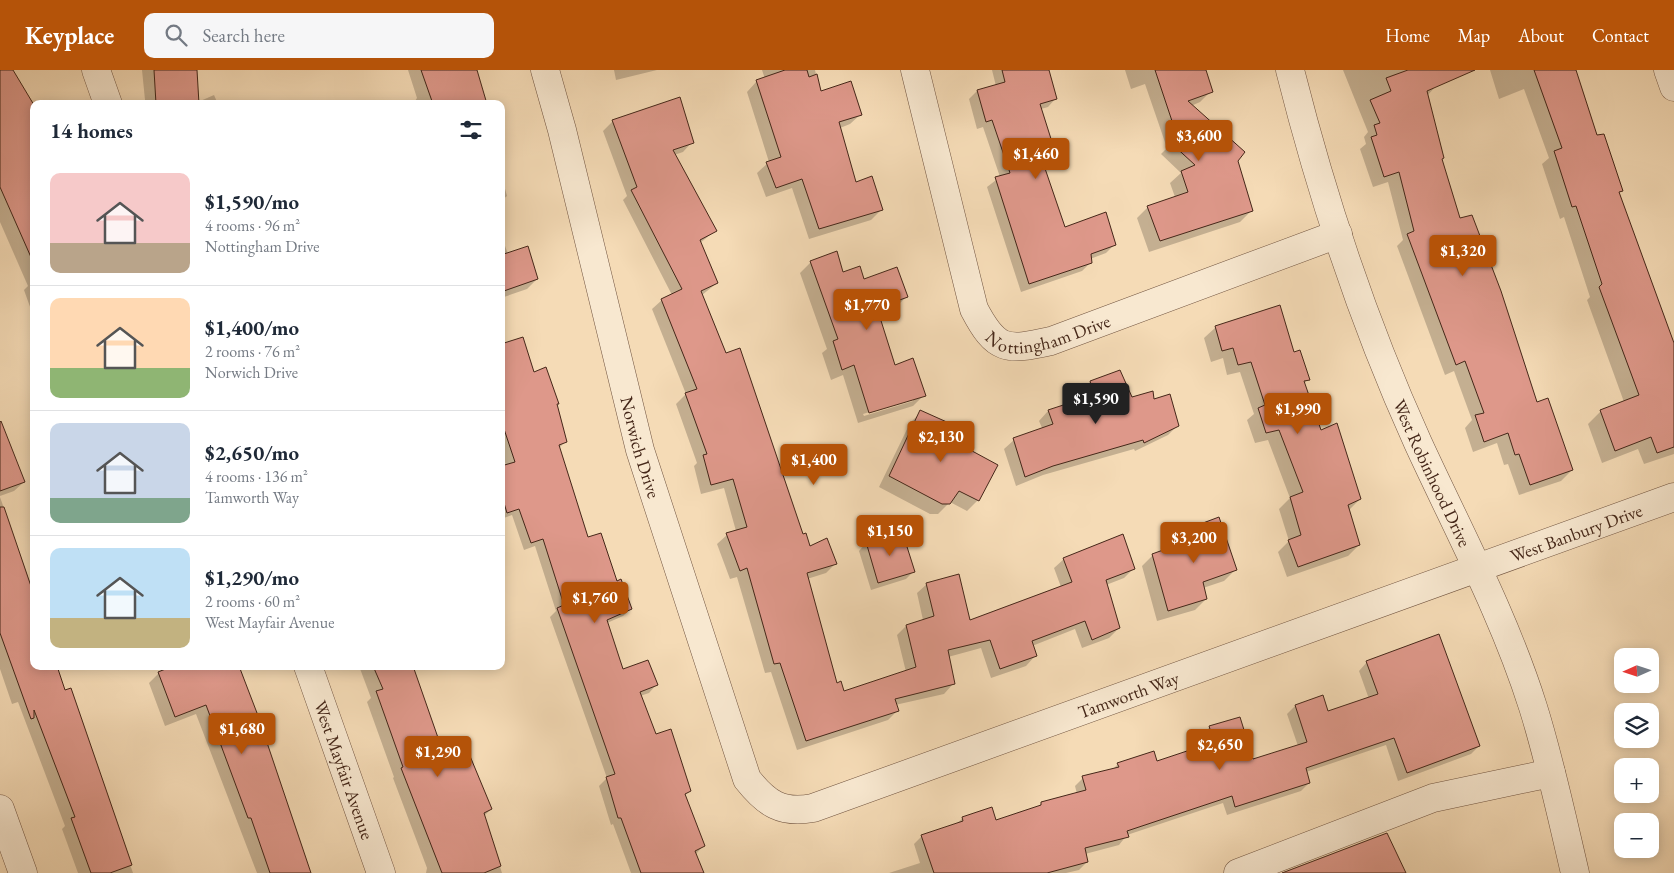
<!DOCTYPE html>
<meta charset="utf-8">
<style>
:root{--surface:#fff;--page:#f6f6f7;--text:#1f2937;--muted:#747a83;--line:#e0e1e3;--accent:#b45309}
body{margin:0;font-family:"EB Garamond",serif;background:var(--page);color:var(--text);height:100vh;display:flex;flex-direction:column;font-size:19px;white-space:nowrap}
*{box-sizing:border-box;margin:0}
p{font-size:16px;color:var(--muted)}
.icon{flex:none;width:28px;height:28px;fill:none;stroke:currentColor;stroke-width:2;stroke-linecap:round;stroke-linejoin:round}
.map{position:relative;flex:1;overflow:hidden}
.details{position:absolute;left:30px;top:30px;width:475px;height:570px;display:flex;flex-direction:column;background:var(--surface);border-radius:10px;box-shadow:0 2px 12px #0003}
.details>*{flex:none}
.needle{width:32px;rotate:267deg}
.tools{position:absolute;left:1614px;top:578px;display:grid;gap:10px}
.tools a{display:grid;place-items:center;width:45px;height:45px;border-radius:10px;background:var(--surface);box-shadow:0 2px 12px #0003;font-size:25px}
.price{position:absolute;translate:-50% -42px;padding:0 11px;border-radius:5px;background:var(--accent);color:#fff;font-size:16px;line-height:32px;filter:drop-shadow(0 1px 2px #0008)}
.price::after{content:'';position:absolute;left:50%;top:30px;width:15px;height:11px;margin-left:-8px;background:inherit;clip-path:polygon(0 0,100% 0,50% 100%)}
.price.on{background:#222;color:#fff}
ul{padding:0;list-style:none}
li{display:flex;align-items:center;gap:15px;height:125px;padding:0 20px}
li+li{border-top:1px solid var(--line)}
li span{display:grid;place-items:center;flex:none;width:140px;height:100px;border-radius:10px;color:#555}
li>.icon{margin-inline-start:auto}
span .icon{width:60px;height:60px;fill:#fffc;stroke-width:1}
li b{font-size:21px}
h2{display:flex;justify-content:space-between;align-items:center;height:60px;padding:0 20px;font-size:21px}
header{display:flex;align-items:center;gap:30px;box-sizing:border-box;height:70px;padding:0 25px;background:var(--accent);color:#fff}
header strong{font-size:24px}
nav{display:flex;gap:28px;margin-inline-start:auto;font-size:18px}
.search{width:350px;height:45px;background:var(--page);display:flex;align-items:center;gap:12px;box-sizing:border-box;padding:0 18px;border-radius:10px;color:var(--muted);font-size:19px}
.map>svg:first-child{display:block}
</style>
<header>
<strong>Keyplace</strong>
<div class="search"><svg class="icon" aria-label="search" viewBox="0 0 24 24"><circle cx="10" cy="10" r="6"/><path d="M15 15l6 6"/></svg>Search here</div>
<nav><a>Home</a><a>Map</a><a>About</a><a>Contact</a></nav>
</header>
<div class="map">
<svg width="1674" height="803" viewBox="0 0 1674 803">
<rect width="100%" height="100%" fill="#f5dbb6"/>
<filter id="stains"><feTurbulence type="fractalNoise" baseFrequency=".004" numOctaves="4"/><feColorMatrix values="0 0 0 0 .2 0 0 0 0 .09 0 0 0 0 .02 0 0 0 .5 -.17"/></filter>
<radialGradient id="worn" r=".72"><stop offset=".6" stop-color="#630" stop-opacity="0"/><stop offset="1" stop-color="#630" stop-opacity=".3"/></radialGradient>
<path fill="#0003" fill-rule="evenodd" d="M 0,0 L 11,0 L 34,37 L 34,248 L 24,220 L 28,216 L 0,152 Z
M 142,0 L 196,0 L 198,32 L 214,25 L 218,34 L 153,34 L 151,30 L 145,30 Z
M 408,0 L 474,0 L 485,34 L 413,34 L 417,28 Z
M 614,0 L 657,0 L 616,10 Z
M 762,0 L 815,0 L 820,22 L 861,44 L 850,54 L 840,58 L 855,114 L 881,140 L 871,150 L 809,169 L 792,118 L 766,127 L 757,103 L 769,92 L 747,22 L 757,11 L 765,9 Z
M 992,0 L 1048,0 L 1056,28 L 1048,37 L 1041,39 L 1051,72 L 1038,82 L 1065,159 L 1114,175 L 1106,183 L 1090,189 L 1091,192 L 1082,201 L 1021,222 L 987,117 L 1000,107 L 983,57 L 977,59 L 969,29 L 977,21 L 996,16 Z
M 1125,0 L 1205,0 L 1211,21 L 1200,32 L 1191,36 L 1236,91 L 1251,141 L 1240,152 L 1149,182 L 1137,148 L 1148,137 L 1175,127 L 1170,113 L 1181,103 L 1161,84 L 1167,78 L 1145,14 L 1131,19 Z
M 1343,0 L 1431,0 L 1436,16 L 1427,26 L 1441,90 L 1459,150 L 1537,333 L 1572,400 L 1561,411 L 1519,425 L 1508,394 L 1504,395 L 1497,373 L 1473,382 L 1465,358 L 1472,350 L 1454,301 L 1445,305 L 1397,176 L 1403,170 L 1388,112 L 1373,117 L 1360,79 L 1366,74 L 1364,67 L 1368,62 Z
M 1490,0 L 1575,0 L 1596,67 L 1622,120 L 1618,124 L 1674,277 L 1674,384 L 1644,394 L 1638,379 L 1602,393 L 1588,354 L 1601,341 L 1624,332 L 1587,230 L 1590,227 L 1564,147 L 1560,149 L 1542,94 L 1549,88 L 1524,19 L 1499,29 Z
M 679,28 L 692,72 L 683,82 L 674,85 L 715,161 L 700,173 L 717,213 L 702,225 L 802,466 L 809,478 L 836,493 L 826,503 L 807,509 L 836,614 L 843,622 L 906,602 L 897,565 L 906,556 L 923,550 L 917,523 L 927,514 L 969,551 L 1061,517 L 1054,498 L 1064,489 L 1134,498 L 1124,508 L 1106,515 L 1119,558 L 1109,568 L 1082,578 L 1075,559 L 1032,576 L 1035,586 L 1026,596 L 991,608 L 981,578 L 948,587 L 953,614 L 944,624 L 895,635 L 897,641 L 888,650 L 797,680 L 771,602 L 765,603 L 737,507 L 730,509 L 717,474 L 727,465 L 736,461 L 724,418 L 701,424 L 694,396 L 697,393 L 676,334 L 686,324 L 652,239 L 662,230 L 672,225 L 623,130 L 627,126 L 603,61 L 612,52 Z
M 501,104 L 507,126 L 501,131 Z
M 501,165 L 508,184 L 537,209 L 527,219 L 501,228 Z
M 811,192 L 906,227 L 895,238 L 877,244 L 894,297 L 924,325 L 913,336 L 858,353 L 843,305 L 831,310 L 822,283 L 827,279 L 800,203 ZM 913,328 L 913,331 L 864,346 L 863,344 Z
M 1216,257 L 1293,283 L 1308,309 L 1304,314 L 1321,361 L 1360,429 L 1349,440 L 1359,475 L 1348,486 L 1287,507 L 1278,482 L 1289,471 L 1279,439 L 1290,428 L 1268,370 L 1255,373 L 1247,350 L 1254,344 L 1240,302 L 1227,305 L 1223,288 L 1211,292 L 1204,268 Z
M 501,276 L 533,304 L 558,333 L 556,335 L 565,372 L 559,378 L 587,468 L 616,512 L 630,539 L 623,546 L 607,553 L 622,601 L 656,615 L 649,623 L 640,626 L 655,666 L 690,721 L 684,726 L 703,776 L 696,784 L 702,803 L 631,803 L 613,754 L 611,755 L 599,716 L 607,708 L 550,547 L 556,541 L 535,476 L 524,480 L 512,445 L 501,449 L 501,397 L 506,395 L 501,381 Z
M 1120,302 L 1131,329 L 1153,331 L 1177,356 L 1168,365 L 1135,381 L 1134,379 L 1043,405 L 1016,416 L 1004,379 L 1014,370 L 1043,360 L 1039,351 L 1048,341 L 1084,329 L 1081,322 L 1090,312 Z
M 921,342 L 946,362 L 978,430 L 967,441 L 950,432 L 938,444 L 930,444 L 879,417 L 910,353 Z
M 0,375 L 24,412 L 14,421 L 0,426 Z
M 0,427 L 34,524 L 34,596 L 64,622 L 70,620 L 133,803 L 78,803 L 62,759 L 65,756 L 18,632 L 12,634 L 0,599 Z
M 1188,460 L 1235,500 L 1224,511 L 1203,518 L 1206,529 L 1195,540 L 1157,551 L 1142,496 L 1153,485 L 1179,476 L 1177,471 Z
M 901,462 L 914,501 L 906,509 L 871,520 L 859,481 L 866,473 Z
M 1367,592 L 1479,676 L 1471,684 L 1398,711 L 1386,675 L 1306,702 L 1309,713 L 1301,721 L 1227,745 L 1223,733 L 1127,765 L 1119,775 L 1085,784 L 1087,792 L 1079,800 L 1066,803 L 889,803 L 920,793 L 914,774 L 922,766 L 956,754 L 963,748 L 995,752 L 1037,738 L 1041,734 L 1077,724 L 1075,716 L 1083,708 L 1112,700 L 1118,694 L 1157,693 L 1205,677 L 1202,665 L 1210,657 L 1252,691 L 1298,676 L 1287,644 L 1295,636 L 1327,643 L 1369,629 L 1359,601 Z
M 238,596 L 310,803 L 257,803 L 196,644 L 165,656 L 149,613 L 159,603 Z
M 359,596 L 412,596 L 442,684 L 491,739 L 484,746 L 502,803 L 426,803 L 427,798 L 393,708 L 394,707 L 367,632 L 371,628 Z"/>
<path fill="#de988a" stroke="#452719" d="M 0,0 L 13,0 L 34,35 L 34,194 L 0,117 Z
M 154,0 L 197,0 L 199,34 L 156,34 Z
M 421,0 L 477,0 L 487,34 L 433,34 Z
M 785,0 L 807,0 L 809,7 L 817,4 L 821,21 L 851,11 L 862,45 L 839,52 L 856,112 L 872,106 L 883,140 L 819,159 L 802,109 L 776,118 L 766,92 L 781,87 L 756,10 Z
M 1002,0 L 1049,0 L 1057,29 L 1040,34 L 1052,72 L 1038,78 L 1065,157 L 1106,142 L 1116,175 L 1091,184 L 1092,193 L 1029,214 L 995,107 L 1010,103 L 992,50 L 986,52 L 977,20 L 1005,12 Z
M 1155,0 L 1206,0 L 1213,22 L 1188,31 L 1245,82 L 1238,91 L 1253,141 L 1160,171 L 1147,136 L 1188,122 L 1181,101 L 1195,95 L 1171,73 L 1177,66 Z
M 1408,0 L 1475,0 L 1427,21 L 1444,88 L 1442,89 L 1460,148 L 1472,145 L 1501,221 L 1537,332 L 1548,328 L 1573,400 L 1530,415 L 1519,384 L 1515,385 L 1508,363 L 1484,372 L 1475,345 L 1484,343 L 1465,291 L 1456,295 L 1407,164 L 1414,161 L 1399,102 L 1384,107 L 1371,67 L 1377,65 L 1374,55 L 1380,53 L 1370,30 L 1391,21 L 1386,8 Z
M 1534,0 L 1576,0 L 1597,65 L 1604,64 L 1623,121 L 1619,122 L 1674,273 L 1674,377 L 1657,383 L 1651,367 L 1615,381 L 1600,340 L 1639,325 L 1599,217 L 1602,214 L 1576,136 L 1572,137 L 1554,81 L 1562,78 Z
M 680,27 L 694,73 L 673,80 L 717,161 L 700,170 L 718,213 L 701,221 L 726,283 L 740,278 L 803,464 L 806,463 L 810,476 L 827,468 L 837,494 L 807,503 L 837,613 L 841,611 L 844,621 L 916,597 L 906,555 L 934,546 L 926,513 L 959,504 L 970,550 L 1072,512 L 1063,488 L 1123,464 L 1135,499 L 1106,510 L 1120,558 L 1092,570 L 1085,551 L 1032,571 L 1037,586 L 1000,599 L 990,570 L 948,580 L 955,614 L 895,629 L 899,641 L 806,671 L 780,593 L 774,594 L 747,498 L 740,501 L 726,463 L 747,457 L 733,409 L 711,415 L 703,385 L 707,384 L 685,323 L 697,319 L 661,229 L 682,219 L 631,120 L 637,117 L 612,50 Z
M 528,176 L 538,209 L 501,222 L 501,185 Z
M 837,181 L 843,202 L 860,196 L 864,209 L 897,197 L 908,227 L 877,238 L 895,295 L 913,288 L 926,326 L 869,343 L 854,295 L 842,300 L 833,271 L 838,269 L 810,191 Z
M 1280,235 L 1294,282 L 1300,280 L 1310,310 L 1304,311 L 1321,360 L 1337,353 L 1361,429 L 1348,435 L 1360,475 L 1298,497 L 1288,470 L 1301,465 L 1290,427 L 1303,422 L 1279,360 L 1266,363 L 1258,338 L 1265,335 L 1251,292 L 1238,295 L 1233,278 L 1222,281 L 1215,256 Z
M 523,267 L 534,302 L 546,297 L 559,334 L 557,334 L 567,372 L 559,375 L 588,467 L 601,463 L 617,511 L 621,509 L 632,539 L 607,550 L 623,599 L 648,590 L 658,615 L 640,622 L 656,664 L 671,659 L 691,721 L 685,724 L 705,776 L 695,781 L 704,803 L 641,803 L 621,748 L 618,748 L 606,707 L 615,704 L 557,538 L 564,535 L 543,469 L 531,473 L 519,439 L 507,443 L 501,423 L 501,396 L 515,392 L 501,350 L 501,274 Z
M 1120,300 L 1132,327 L 1153,321 L 1154,329 L 1170,324 L 1179,356 L 1144,373 L 1143,370 L 1053,396 L 1025,407 L 1013,368 L 1053,354 L 1048,340 L 1094,325 L 1090,311 Z
M 920,340 L 949,353 L 947,361 L 952,364 L 950,369 L 998,395 L 979,431 L 959,421 L 950,434 L 942,434 L 889,406 Z
M 1,351 L 25,412 L 0,421 L 0,352 Z
M 0,437 L 4,437 L 34,525 L 34,596 L 57,596 L 65,620 L 71,618 L 132,795 L 110,803 L 91,803 L 71,748 L 75,747 L 34,640 L 34,648 L 31,649 L 0,563 Z
M 1219,447 L 1237,500 L 1203,512 L 1207,529 L 1168,541 L 1152,484 L 1191,470 L 1187,459 Z
M 902,461 L 915,502 L 878,513 L 866,472 Z
M 1439,564 L 1480,676 L 1407,703 L 1394,668 L 1306,698 L 1310,713 L 1235,737 L 1232,726 L 1127,761 L 1129,767 L 1085,778 L 1088,792 L 1047,803 L 934,803 L 921,765 L 963,751 L 962,747 L 992,737 L 996,750 L 1041,735 L 1041,732 L 1086,720 L 1082,706 L 1119,697 L 1117,693 L 1154,681 L 1157,691 L 1214,672 L 1209,656 L 1240,647 L 1253,689 L 1307,672 L 1295,635 L 1323,625 L 1328,641 L 1378,624 L 1366,591 Z
M 173,596 L 239,596 L 257,643 L 311,803 L 270,803 L 251,748 L 248,748 L 206,635 L 175,647 L 158,602 Z
M 373,596 L 413,596 L 443,682 L 465,674 L 492,739 L 484,743 L 501,796 L 484,803 L 442,803 L 401,698 L 403,697 L 376,621 L 383,619 Z
M 1387,763 L 1406,803 L 1282,803 Z"/>
<g fill="none" stroke-linecap="round" stroke-linejoin="round">
<defs>
<g id="minor">
<path d="M 96,0 L 108,34"/>
<path id="s1" d="M 545,0 L 562,60 L 640,380 L 747,709 C 766,733 781,744 813,738 L 1674,427"/>
<path id="s2" d="M 915,0 L 974,239 C 996,281 1006,281 1051,271 L 1338,164"/>
<path id="s3" d="M 1290,0 C 1322,127 1364,254 1418,373 C 1458,460 1504,545 1533,637 C 1550,691 1562,748 1575,803"/>
<path d="M 1668,0 L 1674,17"/>
<path id="s4" d="M 308,596 L 381,803"/>
<path d="M 0,739 L 23,803"/>
<path d="M 1238,803 L 1433,728 L 1551,703"/>
</g>
</defs>
<use href="#minor" stroke="#715440" stroke-width="29"/>
<use href="#minor" stroke="#f8e8d0" stroke-width="28"/>
</g>
<g text-anchor="middle" dominant-baseline="central" stroke-width="4" stroke-linejoin="round" paint-order="stroke">
<g font-size="18" fill="#452719" stroke="#f8e8d0">
<text stroke="none"><textPath href="#s2" startOffset="339">Nottingham Drive</textPath></text>
<text stroke="none"><textPath href="#s1" startOffset="389">Norwich Drive</textPath></text>
<text stroke="none"><textPath href="#s3" startOffset="428">West Robinhood Drive</textPath></text>
<text stroke="none"><textPath href="#s1" startOffset="1626">West Banbury Drive</textPath></text>
<text stroke="none"><textPath href="#s1" startOffset="1150">Tamworth Way</textPath></text>
<text stroke="none"><textPath href="#s4" startOffset="110">West Mayfair Avenue</textPath></text>
</g>
</g>
<rect width="100%" height="100%" filter="url(#stains)"/>
<rect width="100%" height="100%" fill="url(#worn)"/>
</svg>
<div class="tools">
<a><svg class="needle" viewBox="-14 -14 28 28"><path d="M0-13l5 13h-10z" fill="#e53935"/><path d="M0 13l5-13h-10z" fill="#747a83"/></svg></a>
<a><svg class="icon" aria-label="layers" viewBox="0 0 24 24"><path d="M12 4l9 5-9 5-9-5zM3 14l9 5 9-5"/></svg></a>
<a>+</a>
<a>−</a>
</div>
<b class="price" style="left:1199px;top:92px">$3,600</b>
<b class="price" style="left:1036px;top:110px">$1,460</b>
<b class="price" style="left:1463px;top:207px">$1,320</b>
<b class="price" style="left:867px;top:261px">$1,770</b>
<b class="price on" style="left:1096px;top:355px">$1,590</b>
<b class="price" style="left:1298px;top:365px">$1,990</b>
<b class="price" style="left:941px;top:393px">$2,130</b>
<b class="price" style="left:814px;top:416px">$1,400</b>
<b class="price" style="left:890px;top:487px">$1,150</b>
<b class="price" style="left:1194px;top:494px">$3,200</b>
<b class="price" style="left:595px;top:554px">$1,760</b>
<b class="price" style="left:242px;top:685px">$1,680</b>
<b class="price" style="left:1220px;top:701px">$2,650</b>
<b class="price" style="left:438px;top:708px">$1,290</b>
<section class="details">
<h2>14 homes<svg class="icon" aria-label="filters" viewBox="0 0 24 24"><path d="M4 7h16M4 17h16"/><circle cx="9" cy="7" r="2"/><circle cx="15" cy="17" r="2"/></svg></h2>
<ul>
<li><span style="background:linear-gradient(#f6c9c9 70%,#b9a48a 0)"><svg class="icon" aria-label="home" viewBox="0 0 24 24"><path d="M3 11l9-7 9 7M6 9v11h12V9"/></svg></span><div><b>$1,590/mo</b><p>4 rooms · 96 m²</p><p>Nottingham Drive</p></div></li>
<li><span style="background:linear-gradient(#ffd9b3 70%,#8fb573 0)"><svg class="icon" aria-label="home" viewBox="0 0 24 24"><path d="M3 11l9-7 9 7M6 9v11h12V9"/></svg></span><div><b>$1,400/mo</b><p>2 rooms · 76 m²</p><p>Norwich Drive</p></div></li>
<li><span style="background:linear-gradient(#c9d6e8 75%,#7fa58c 0)"><svg class="icon" aria-label="home" viewBox="0 0 24 24"><path d="M3 11l9-7 9 7M6 9v11h12V9"/></svg></span><div><b>$2,650/mo</b><p>4 rooms · 136 m²</p><p>Tamworth Way</p></div></li>
<li><span style="background:linear-gradient(#bfe0f5 70%,#c2b280 0)"><svg class="icon" aria-label="home" viewBox="0 0 24 24"><path d="M3 11l9-7 9 7M6 9v11h12V9"/></svg></span><div><b>$1,290/mo</b><p>2 rooms · 60 m²</p><p>West Mayfair Avenue</p></div></li>
</ul>
</section>
</div>
